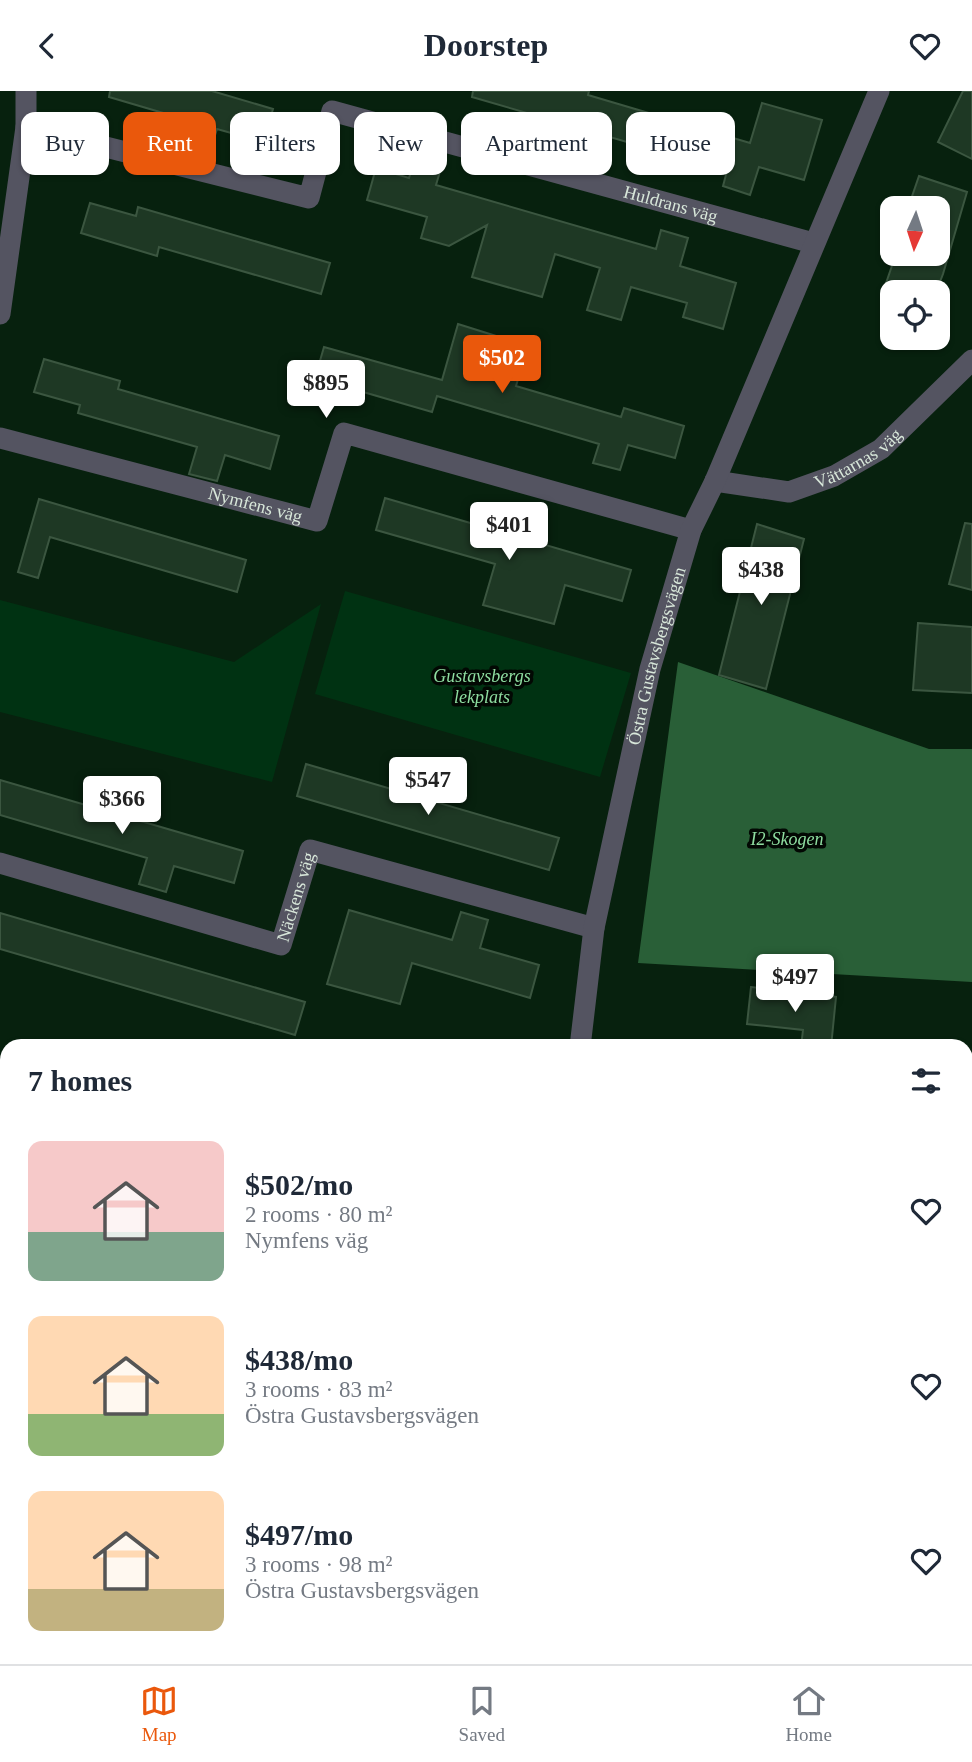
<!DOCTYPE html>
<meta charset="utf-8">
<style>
:root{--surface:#fff;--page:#f6f6f7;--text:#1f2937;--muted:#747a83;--line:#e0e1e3;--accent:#ea580c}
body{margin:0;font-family:Georgia,serif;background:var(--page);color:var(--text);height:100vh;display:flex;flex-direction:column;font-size:26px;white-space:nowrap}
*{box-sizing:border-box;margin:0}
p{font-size:23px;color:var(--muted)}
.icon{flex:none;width:38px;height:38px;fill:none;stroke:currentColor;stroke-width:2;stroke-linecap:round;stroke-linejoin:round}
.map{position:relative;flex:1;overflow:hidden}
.panel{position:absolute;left:0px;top:948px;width:973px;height:625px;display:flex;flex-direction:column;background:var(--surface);border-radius:21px 21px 0 0;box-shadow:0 2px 5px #0004}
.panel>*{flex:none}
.top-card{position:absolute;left:21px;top:21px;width:931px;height:63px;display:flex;gap:14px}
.needle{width:46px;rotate:183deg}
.controls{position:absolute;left:880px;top:105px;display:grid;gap:14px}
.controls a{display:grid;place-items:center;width:70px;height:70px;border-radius:14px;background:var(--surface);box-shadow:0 2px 5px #0004;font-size:35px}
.price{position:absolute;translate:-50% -60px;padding:0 16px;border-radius:7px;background:#fff;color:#222;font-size:23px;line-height:46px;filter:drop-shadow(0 2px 4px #0008)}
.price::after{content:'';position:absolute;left:50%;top:42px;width:21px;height:16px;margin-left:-10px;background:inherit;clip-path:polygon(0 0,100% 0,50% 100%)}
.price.on{background:var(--accent);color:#fff}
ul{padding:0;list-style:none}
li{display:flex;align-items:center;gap:21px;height:175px;padding:0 28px}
li span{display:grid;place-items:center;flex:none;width:196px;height:140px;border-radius:14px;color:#555}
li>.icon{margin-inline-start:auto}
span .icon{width:84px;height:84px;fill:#fffc;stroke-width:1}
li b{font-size:30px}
h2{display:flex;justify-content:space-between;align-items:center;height:84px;padding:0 28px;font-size:30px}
.tag{padding:0 24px;border-radius:14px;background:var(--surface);box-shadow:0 2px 5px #0004;font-size:24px;line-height:63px}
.tag.on{background:var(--accent);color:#fff}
header{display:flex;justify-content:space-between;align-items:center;height:91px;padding:0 28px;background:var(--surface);font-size:32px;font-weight:700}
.tab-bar{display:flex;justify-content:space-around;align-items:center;height:98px;border-top:2px solid var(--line);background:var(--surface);font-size:19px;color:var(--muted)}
.tab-bar a{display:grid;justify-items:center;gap:4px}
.tab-bar .on{color:var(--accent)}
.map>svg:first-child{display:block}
</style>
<header><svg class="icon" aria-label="back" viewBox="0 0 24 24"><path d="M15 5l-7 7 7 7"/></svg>Doorstep<svg class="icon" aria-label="heart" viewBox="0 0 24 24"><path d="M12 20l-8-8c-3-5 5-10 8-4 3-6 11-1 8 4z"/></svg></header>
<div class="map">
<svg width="972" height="1573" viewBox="0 0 972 1573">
<rect width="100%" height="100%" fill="#07210e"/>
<path fill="#003212" d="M 345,500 L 631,582 L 600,686 L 315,603 Z
M 0,509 L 234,571 L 321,513 L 272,691 L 0,621 Z"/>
<path fill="#295f37" d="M 678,571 L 929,658 L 972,658 L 972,891 L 638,872 Z
M 972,1350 L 972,1573 L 497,1573 L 501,1566 L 966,1566 L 966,1358 Z"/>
<path fill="#1e3824" stroke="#3b5640" stroke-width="2" d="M 110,0 L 212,0 L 273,18 L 263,51 L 217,38 L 209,63 L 179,54 L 187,29 L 109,6 Z
M 473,0 L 589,0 L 588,4 L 750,52 L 762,12 L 822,29 L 804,89 L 759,76 L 750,104 L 723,95 L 727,80 L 472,6 Z
M 963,0 L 972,0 L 972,68 L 938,51 Z
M 418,59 L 444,67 L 436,94 L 656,158 L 661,139 L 688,147 L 680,175 L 736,192 L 723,238 L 683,226 L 687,212 L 631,196 L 621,229 L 587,219 L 600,177 L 555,163 L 542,206 L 472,186 L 487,134 L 449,155 L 421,147 L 427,126 L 367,109 L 376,77 L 409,87 Z
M 919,85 L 967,101 L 943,183 L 936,201 L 883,201 L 896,163 L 938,163 L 938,117 L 908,117 Z
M 90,112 L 136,125 L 138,116 L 330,172 L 321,203 L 159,156 L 157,165 L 81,142 Z
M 458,233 L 528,255 L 516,295 L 621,326 L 624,317 L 684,335 L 675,367 L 628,354 L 620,379 L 593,372 L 599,353 L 437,305 L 432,321 L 315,287 L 324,256 L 442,289 Z
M 44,268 L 120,290 L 118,298 L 279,345 L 270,378 L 225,364 L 217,390 L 189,383 L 197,356 L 78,322 L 80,314 L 34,301 Z
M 385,407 L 631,479 L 622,510 L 565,494 L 554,533 L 483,514 L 495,473 L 376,439 Z
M 39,408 L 246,469 L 237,501 L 50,446 L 38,487 L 18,481 Z
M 965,432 L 972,433 L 972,499 L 949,493 Z
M 757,433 L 804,448 L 766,598 L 719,584 Z
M 918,532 L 972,536 L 972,602 L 913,599 Z
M 306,673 L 559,747 L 549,779 L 297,705 Z
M 0,689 L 243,760 L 234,792 L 174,775 L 166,801 L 139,793 L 147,767 L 0,724 Z
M 349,819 L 452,849 L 461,821 L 488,829 L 480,857 L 539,874 L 530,907 L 412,872 L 400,913 L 327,893 Z
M 0,822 L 305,911 L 295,944 L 0,858 Z
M 751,896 L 836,906 L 831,956 L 801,956 L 803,939 L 747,933 Z"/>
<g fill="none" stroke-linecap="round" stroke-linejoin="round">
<g stroke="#545461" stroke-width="21">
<path id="s1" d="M 26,36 L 309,107 L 332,20 L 813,152"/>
<path d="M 0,223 L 26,36 L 26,0"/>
<path id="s2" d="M 0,347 L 317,430 L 344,342 L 691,439"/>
<path id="s3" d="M 715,390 L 789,401 L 834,385 L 881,358 L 972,269"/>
<path id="s4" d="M 0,772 L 281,854 L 310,759 L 594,837"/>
<path id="s5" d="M 580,956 L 594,837 L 650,578 L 691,439 L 715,390 L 879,0"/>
<path d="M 966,1057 L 972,1045"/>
<path d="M 0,1098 L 7,1099"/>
<path d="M 0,1418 L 7,1422"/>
</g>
</g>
<g text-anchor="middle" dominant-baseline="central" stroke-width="7" stroke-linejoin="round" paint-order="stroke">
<g font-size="18" fill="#d8e7da" stroke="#020803">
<text stroke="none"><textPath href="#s1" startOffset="733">Huldrans väg</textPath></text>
<text stroke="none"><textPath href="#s3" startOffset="152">Vättarnas väg</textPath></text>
<text stroke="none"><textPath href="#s2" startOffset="264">Nymfens väg</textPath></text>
<text stroke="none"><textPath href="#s5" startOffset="399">Östra Gustavsbergsvägen</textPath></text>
<text stroke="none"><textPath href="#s4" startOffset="343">Näckens väg</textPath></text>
</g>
<g font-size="18" font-style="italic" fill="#8edda0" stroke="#020803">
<text x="482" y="585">Gustavsbergs<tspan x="482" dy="21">lekplats</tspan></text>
<text x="787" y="748">I2-Skogen</text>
</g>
</g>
</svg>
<div class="controls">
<a><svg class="needle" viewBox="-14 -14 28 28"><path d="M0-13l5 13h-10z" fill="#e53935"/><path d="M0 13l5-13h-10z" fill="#747a83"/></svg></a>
<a><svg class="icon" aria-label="locate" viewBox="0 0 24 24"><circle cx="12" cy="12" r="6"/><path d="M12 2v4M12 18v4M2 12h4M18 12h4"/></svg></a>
</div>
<b class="price on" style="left:502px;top:304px">$502</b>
<b class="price" style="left:326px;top:329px">$895</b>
<b class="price" style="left:509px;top:471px">$401</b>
<b class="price" style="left:761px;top:516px">$438</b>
<b class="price" style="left:428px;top:726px">$547</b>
<b class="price" style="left:122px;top:745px">$366</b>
<b class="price" style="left:795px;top:923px">$497</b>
<div class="top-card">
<a class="tag">Buy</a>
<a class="tag on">Rent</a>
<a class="tag">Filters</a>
<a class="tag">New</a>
<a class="tag">Apartment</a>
<a class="tag">House</a>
</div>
<section class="panel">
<h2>7 homes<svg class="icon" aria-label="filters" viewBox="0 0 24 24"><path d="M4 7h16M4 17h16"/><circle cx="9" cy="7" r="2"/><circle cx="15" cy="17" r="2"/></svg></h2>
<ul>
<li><span style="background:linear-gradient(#f6c9c9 65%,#7fa58c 0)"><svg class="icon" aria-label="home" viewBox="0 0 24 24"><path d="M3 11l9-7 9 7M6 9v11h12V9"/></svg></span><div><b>$502/mo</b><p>2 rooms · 80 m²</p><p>Nymfens väg</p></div><svg class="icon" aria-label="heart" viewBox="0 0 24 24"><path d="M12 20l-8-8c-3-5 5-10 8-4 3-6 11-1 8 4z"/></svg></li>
<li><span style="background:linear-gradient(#ffd9b3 70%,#8fb573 0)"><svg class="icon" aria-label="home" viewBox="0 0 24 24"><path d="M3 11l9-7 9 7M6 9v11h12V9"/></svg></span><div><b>$438/mo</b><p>3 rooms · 83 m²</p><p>Östra Gustavsbergsvägen</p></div><svg class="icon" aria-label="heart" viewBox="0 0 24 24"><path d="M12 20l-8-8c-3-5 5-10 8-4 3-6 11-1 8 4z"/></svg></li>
<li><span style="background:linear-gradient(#ffd9b3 70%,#c2b280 0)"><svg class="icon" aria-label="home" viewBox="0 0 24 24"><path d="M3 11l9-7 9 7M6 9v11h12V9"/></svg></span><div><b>$497/mo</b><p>3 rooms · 98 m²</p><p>Östra Gustavsbergsvägen</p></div><svg class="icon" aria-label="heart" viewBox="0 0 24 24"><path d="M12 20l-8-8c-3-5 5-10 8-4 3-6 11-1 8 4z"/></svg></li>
</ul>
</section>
</div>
<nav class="tab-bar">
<a class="on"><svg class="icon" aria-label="map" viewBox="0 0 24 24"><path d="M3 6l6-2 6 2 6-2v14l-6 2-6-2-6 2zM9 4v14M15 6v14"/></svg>Map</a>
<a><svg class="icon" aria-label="saved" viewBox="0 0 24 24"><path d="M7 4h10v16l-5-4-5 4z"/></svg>Saved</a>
<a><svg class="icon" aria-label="home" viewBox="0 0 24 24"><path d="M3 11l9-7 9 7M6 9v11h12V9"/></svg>Home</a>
</nav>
